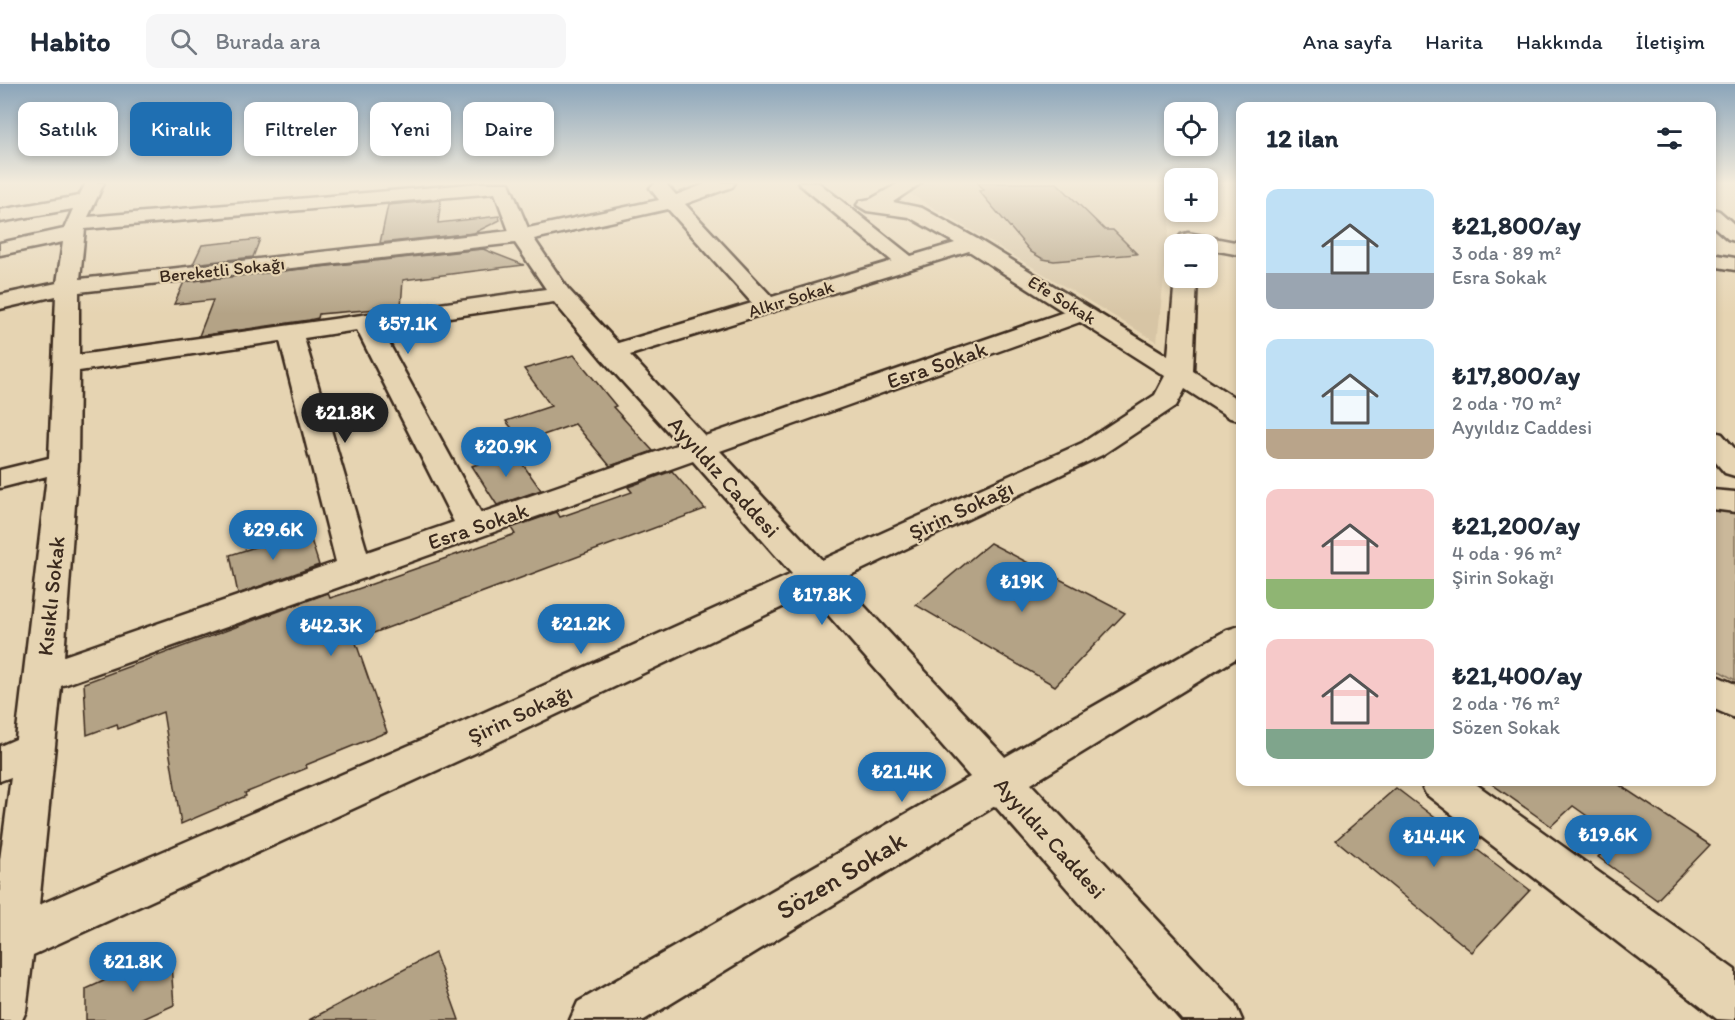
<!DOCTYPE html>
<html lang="tr">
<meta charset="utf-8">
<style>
:root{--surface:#fff;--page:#f6f6f7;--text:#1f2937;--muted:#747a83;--line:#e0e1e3;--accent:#1f6fb2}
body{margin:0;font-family:Itim,sans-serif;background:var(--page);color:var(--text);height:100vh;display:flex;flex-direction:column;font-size:22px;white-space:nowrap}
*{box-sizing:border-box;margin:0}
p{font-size:20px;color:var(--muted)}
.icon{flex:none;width:33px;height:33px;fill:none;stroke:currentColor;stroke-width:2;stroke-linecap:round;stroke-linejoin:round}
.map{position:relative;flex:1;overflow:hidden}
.drawer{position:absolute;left:1236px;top:18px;width:480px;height:684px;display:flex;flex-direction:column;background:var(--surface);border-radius:12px;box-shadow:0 3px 9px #0003}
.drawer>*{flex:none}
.guide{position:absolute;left:18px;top:18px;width:570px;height:54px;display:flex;gap:12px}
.fabs{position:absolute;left:1164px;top:18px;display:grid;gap:12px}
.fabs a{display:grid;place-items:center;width:54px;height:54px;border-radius:12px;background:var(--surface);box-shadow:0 3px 9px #0003;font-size:30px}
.price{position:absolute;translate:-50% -51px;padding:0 14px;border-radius:21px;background:var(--accent);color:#fff;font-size:20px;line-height:39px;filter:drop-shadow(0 2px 3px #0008)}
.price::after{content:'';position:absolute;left:50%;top:36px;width:18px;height:14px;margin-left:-9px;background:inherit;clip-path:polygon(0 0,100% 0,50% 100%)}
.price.current{background:#222;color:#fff}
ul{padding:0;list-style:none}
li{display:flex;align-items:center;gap:18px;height:150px;padding:0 30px}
li span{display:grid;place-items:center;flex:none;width:168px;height:120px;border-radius:12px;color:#555}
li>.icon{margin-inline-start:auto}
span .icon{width:72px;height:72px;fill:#fffc;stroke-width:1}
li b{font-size:26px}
h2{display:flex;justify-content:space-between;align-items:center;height:72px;padding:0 30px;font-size:26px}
.chip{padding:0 21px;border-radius:12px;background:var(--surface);box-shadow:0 3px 9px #0003;font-size:21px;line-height:54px}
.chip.current{background:var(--accent);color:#fff}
header{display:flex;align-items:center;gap:36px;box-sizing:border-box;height:84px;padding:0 30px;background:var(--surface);border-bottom:2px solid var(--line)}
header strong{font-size:28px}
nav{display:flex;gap:33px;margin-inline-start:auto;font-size:21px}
.search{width:420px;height:54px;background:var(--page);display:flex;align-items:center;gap:15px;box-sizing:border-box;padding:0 21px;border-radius:12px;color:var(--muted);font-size:22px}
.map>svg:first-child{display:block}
</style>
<header>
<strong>Habito</strong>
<div class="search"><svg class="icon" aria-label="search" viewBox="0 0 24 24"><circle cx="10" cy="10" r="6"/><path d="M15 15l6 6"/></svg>Burada ara</div>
<nav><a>Ana sayfa</a><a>Harita</a><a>Hakkında</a><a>İletişim</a></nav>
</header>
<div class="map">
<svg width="1735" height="936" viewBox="0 0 1735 936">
<rect width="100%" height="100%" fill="#e6d4b2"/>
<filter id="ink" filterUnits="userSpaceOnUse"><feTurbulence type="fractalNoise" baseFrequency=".0167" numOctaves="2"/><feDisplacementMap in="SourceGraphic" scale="12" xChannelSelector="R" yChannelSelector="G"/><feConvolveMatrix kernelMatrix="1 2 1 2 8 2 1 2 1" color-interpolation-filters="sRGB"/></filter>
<g filter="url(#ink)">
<path fill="#d7c5a5" d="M 927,99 L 1174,100 L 1157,258 L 909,109 Z"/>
<path fill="#cab89a" stroke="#82715c" stroke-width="1.5" d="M 1712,426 L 1735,428 L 1735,596 L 1712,583 Z"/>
<path fill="#b4a386" stroke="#3b2a1e" stroke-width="1.5" d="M 978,99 L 1057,99 L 1105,146 L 1113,146 L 1137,170 L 1054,177 L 1043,175 L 1031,168 L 979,107 L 984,106 Z
M 441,116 L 438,139 L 499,132 L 500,136 L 474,149 L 380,159 L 388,121 Z
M 260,155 L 253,173 L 193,180 L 202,161 Z
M 483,165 L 524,181 L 403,196 L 401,223 L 319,230 L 318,234 L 309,236 L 199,252 L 213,216 L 174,220 L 184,198 Z
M 574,271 L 616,322 L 613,323 L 653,367 L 610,382 L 575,340 L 523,358 L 506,337 L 551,322 L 524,285 Z
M 514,368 L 541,406 L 497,421 L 472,382 Z
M 672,387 L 705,425 L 355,556 L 387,648 L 306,681 L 307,684 L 245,709 L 246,712 L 181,740 L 163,628 L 118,645 L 117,640 L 87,651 L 84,599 L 328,509 L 330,514 L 349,508 L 515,450 L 511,444 L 557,428 L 560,433 L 632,408 L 628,403 Z
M 308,446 L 319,481 L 238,510 L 230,471 Z
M 990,459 L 1125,529 L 1055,602 L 916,521 Z
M 1489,698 L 1615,698 L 1710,761 L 1657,816 L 1598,773 L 1618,754 L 1573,722 L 1551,742 Z
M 1396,704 L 1530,806 L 1472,868 L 1336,756 Z
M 170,867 L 174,921 L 141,936 L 86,936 L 86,905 Z
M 435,869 L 459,936 L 309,936 Z"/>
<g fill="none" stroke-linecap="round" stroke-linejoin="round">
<defs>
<path id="street" d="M 86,99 L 104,99 L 88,133 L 481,99 L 509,99 L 528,144 L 659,116 L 650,104 L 656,99 L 666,100 L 676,111 L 708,99 L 735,99 L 732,103 L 685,120 L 772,213 L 892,177 L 798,99 L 819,99 L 911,172 L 955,159 L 909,133 L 867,127 L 857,121 L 860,117 L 871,115 L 899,99 L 921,99 L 893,118 L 922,124 L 979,156 L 1168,272 L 1175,194 L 1197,194 L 1193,287 L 1240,317 L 1240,336 L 1230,334 L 1185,305 L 1176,322 L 1102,371 L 840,496 L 1005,673 L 1227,546 L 1240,542 L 1240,572 L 1031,700 L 1234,918 L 1242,936 L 1182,936 L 995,722 L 644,936 L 570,936 L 578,918 L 970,693 L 810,510 L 475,669 L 33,871 L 26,927 L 22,936 L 0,936 L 0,776 L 11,693 L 0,697 L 0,662 L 16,655 L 47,392 L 0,404 L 0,386 L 49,374 L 56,212 L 0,225 L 0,211 L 57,199 L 63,158 L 0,171 L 0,159 L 64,145 L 73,125 L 0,138 L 0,126 L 79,112 ZM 495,109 L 509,147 L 80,195 L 85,145 ZM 668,125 L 752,219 L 618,259 L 568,205 L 534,155 ZM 515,159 L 546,205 L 79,271 L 79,208 ZM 969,167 L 1064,228 L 705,352 L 630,271 ZM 554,218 L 601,274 L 679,360 L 481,429 L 380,243 ZM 1080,238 L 1165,292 L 1155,311 L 1082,359 L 822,476 L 720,367 ZM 357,246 L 454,438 L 367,468 L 304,254 ZM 280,257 L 336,478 L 64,572 L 78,379 L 79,287 ZM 693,377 L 792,490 L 447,645 L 39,821 L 61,602 Z
M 1188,149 L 1240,159 L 1240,171 L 1208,165 L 1208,160 L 1181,159 L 1178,155 L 1181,151 Z
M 1712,170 L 1735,174 L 1735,186 L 1712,182 Z
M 1712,406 L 1735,408 L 1735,428 L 1712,425 Z
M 1712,590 L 1735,600 L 1735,634 L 1712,624 Z
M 1420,698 L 1473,698 L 1735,886 L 1735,936 L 1717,935 L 1426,710 Z"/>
<path id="secondary" d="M 1712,125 L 1719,127 L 1735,141 L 1735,157 L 1728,155 L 1712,141 Z
M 1712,347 L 1722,350 L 1735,365 L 1735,392 L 1725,389 L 1712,374 Z"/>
</defs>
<use href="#street" stroke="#3b2a1e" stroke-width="5"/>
<use href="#secondary" stroke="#3b2a1e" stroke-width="5"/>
<use href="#street" fill="#e6d4b2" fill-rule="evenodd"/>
<use href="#secondary" fill="#e6d4b2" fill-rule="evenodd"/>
</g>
</g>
<linearGradient id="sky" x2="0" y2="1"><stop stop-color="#8ba5ba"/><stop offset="0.43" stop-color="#f4ecdc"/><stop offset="1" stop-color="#f4ecdc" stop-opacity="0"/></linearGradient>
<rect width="1735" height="230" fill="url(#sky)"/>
<g text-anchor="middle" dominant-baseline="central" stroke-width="4.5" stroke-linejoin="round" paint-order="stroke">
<g font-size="18" fill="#3b2a1e" stroke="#e6d4b2">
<text transform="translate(222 186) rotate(-6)">Bereketli Sokağı</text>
<text transform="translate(791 215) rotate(-17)">Alkır Sokak</text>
<text transform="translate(1062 216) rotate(32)">Efe Sokak</text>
</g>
<g font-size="22" fill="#3b2a1e" stroke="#e6d4b2">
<text transform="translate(937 281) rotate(-19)">Esra Sokak</text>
<text transform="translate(724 393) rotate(48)">Ayyıldız Caddesi</text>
<text transform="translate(961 426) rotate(-25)">Şirin Sokağı</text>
<text transform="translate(478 442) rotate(-19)">Esra Sokak</text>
<text transform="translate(51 512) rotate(-84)">Kısıklı Sokak</text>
<text transform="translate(520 630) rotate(-25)">Şirin Sokağı</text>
<text transform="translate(1050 754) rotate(48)">Ayyıldız Caddesi</text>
</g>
<g font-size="27" fill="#3b2a1e" stroke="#e6d4b2">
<text transform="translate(841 791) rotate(-31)">Sözen Sokak</text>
</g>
</g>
</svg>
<div class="fabs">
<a><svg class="icon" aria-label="locate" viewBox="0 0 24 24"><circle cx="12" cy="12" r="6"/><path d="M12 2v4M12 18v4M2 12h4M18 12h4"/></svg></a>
<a>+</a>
<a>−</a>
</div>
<b class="price" style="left:408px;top:271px">₺57.1K</b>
<b class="price current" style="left:345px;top:360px">₺21.8K</b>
<b class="price" style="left:506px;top:394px">₺20.9K</b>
<b class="price" style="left:273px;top:477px">₺29.6K</b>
<b class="price" style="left:1022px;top:529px">₺19K</b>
<b class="price" style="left:822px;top:542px">₺17.8K</b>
<b class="price" style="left:581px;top:571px">₺21.2K</b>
<b class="price" style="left:331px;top:573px">₺42.3K</b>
<b class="price" style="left:902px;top:719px">₺21.4K</b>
<b class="price" style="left:1608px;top:782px">₺19.6K</b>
<b class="price" style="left:1434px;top:784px">₺14.4K</b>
<b class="price" style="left:133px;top:909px">₺21.8K</b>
<div class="guide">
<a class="chip">Satılık</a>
<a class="chip current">Kiralık</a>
<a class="chip">Filtreler</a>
<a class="chip">Yeni</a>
<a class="chip">Daire</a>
</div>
<section class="drawer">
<h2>12 ilan<svg class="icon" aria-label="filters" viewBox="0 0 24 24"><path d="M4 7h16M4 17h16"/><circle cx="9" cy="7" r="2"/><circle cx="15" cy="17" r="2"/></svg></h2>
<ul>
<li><span style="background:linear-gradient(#bfe0f5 70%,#9aa5b1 0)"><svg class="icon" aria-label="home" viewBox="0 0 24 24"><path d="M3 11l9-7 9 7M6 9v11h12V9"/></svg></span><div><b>₺21,800/ay</b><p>3 oda · 89 m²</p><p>Esra Sokak</p></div></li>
<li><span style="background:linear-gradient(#bfe0f5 75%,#b9a48a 0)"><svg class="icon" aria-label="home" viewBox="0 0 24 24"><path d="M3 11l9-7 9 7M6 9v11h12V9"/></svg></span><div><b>₺17,800/ay</b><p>2 oda · 70 m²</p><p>Ayyıldız Caddesi</p></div></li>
<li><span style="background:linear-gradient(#f6c9c9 75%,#8fb573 0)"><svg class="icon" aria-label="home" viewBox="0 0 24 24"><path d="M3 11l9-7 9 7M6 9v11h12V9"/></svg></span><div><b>₺21,200/ay</b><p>4 oda · 96 m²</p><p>Şirin Sokağı</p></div></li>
<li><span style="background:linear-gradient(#f6c9c9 75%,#7fa58c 0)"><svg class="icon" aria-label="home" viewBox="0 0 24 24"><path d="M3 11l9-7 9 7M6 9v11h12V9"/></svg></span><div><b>₺21,400/ay</b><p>2 oda · 76 m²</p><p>Sözen Sokak</p></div></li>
</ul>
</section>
</div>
